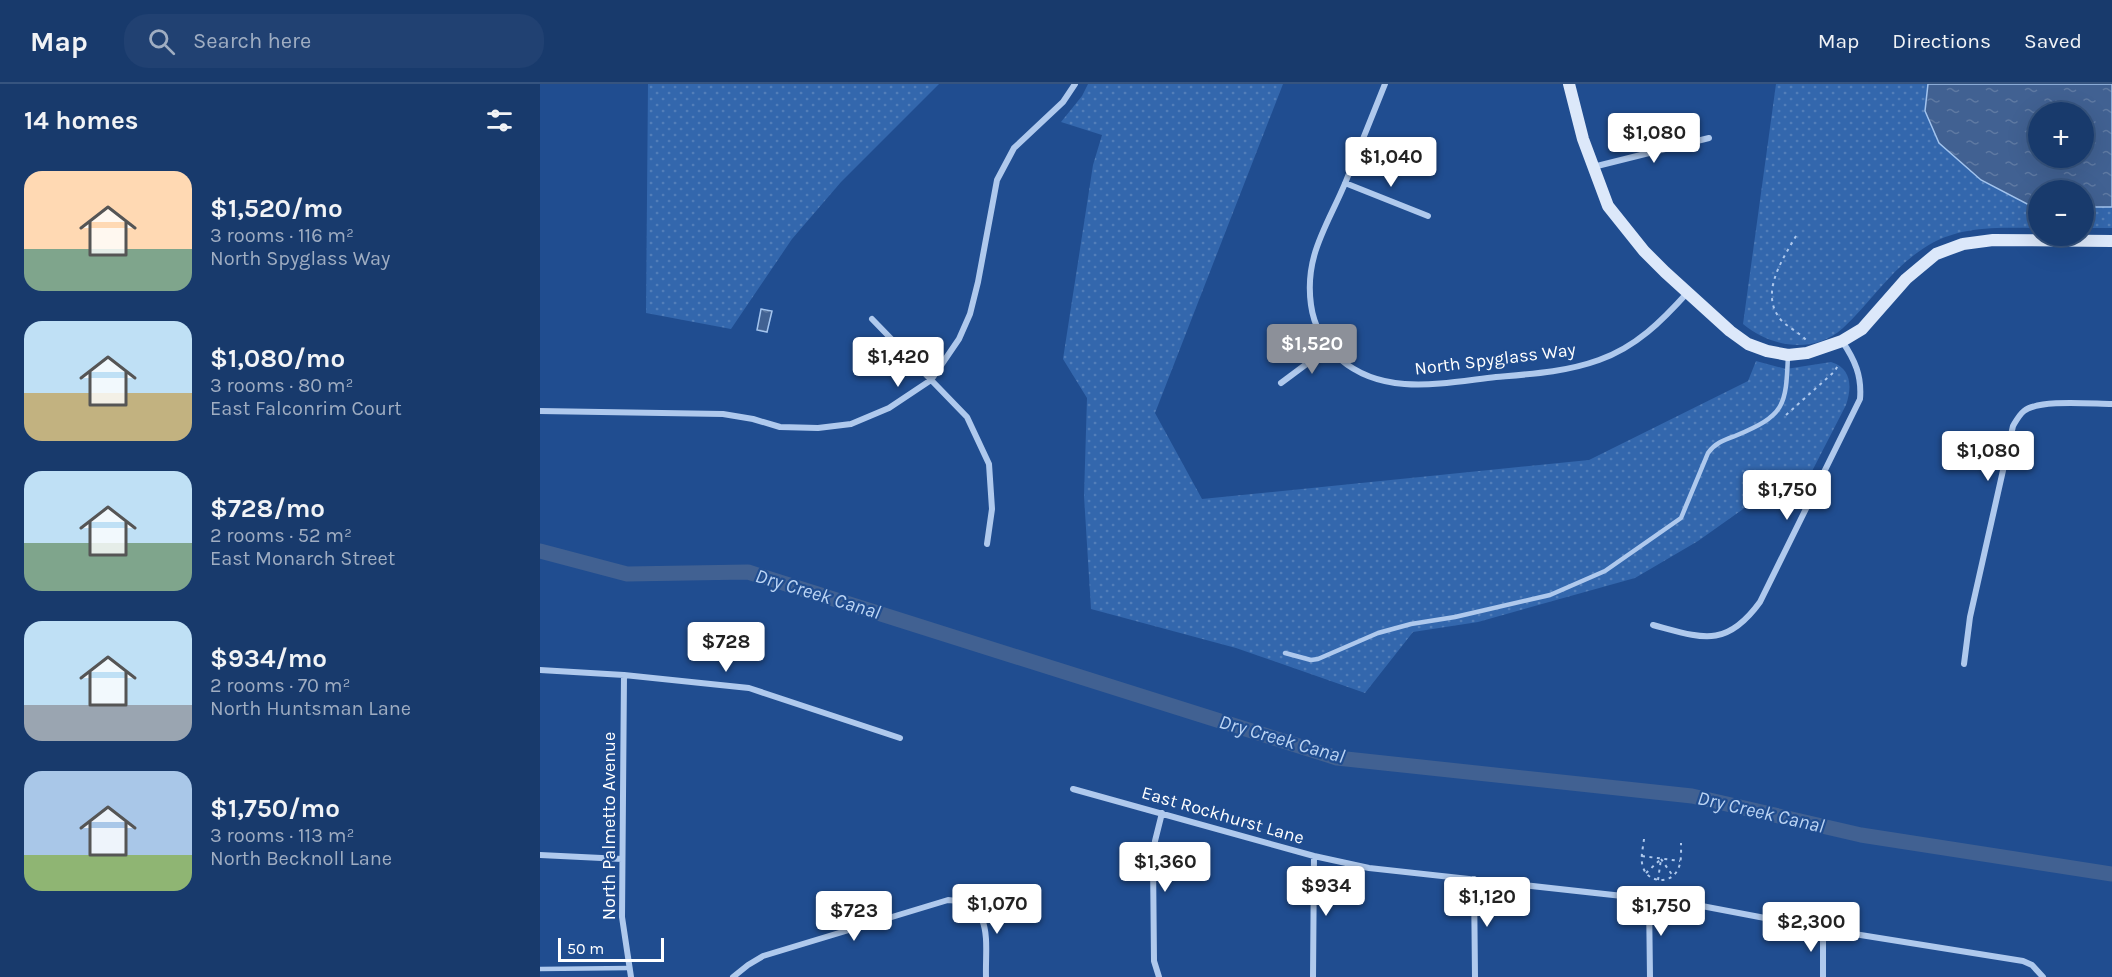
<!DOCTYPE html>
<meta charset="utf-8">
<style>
:root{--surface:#183a6c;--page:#214172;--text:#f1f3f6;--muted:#9fadc2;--line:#36547f;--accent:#8c9099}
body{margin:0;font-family:Karla,sans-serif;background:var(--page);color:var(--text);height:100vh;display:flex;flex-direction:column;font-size:22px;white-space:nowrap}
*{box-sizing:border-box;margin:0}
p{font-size:20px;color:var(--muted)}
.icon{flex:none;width:33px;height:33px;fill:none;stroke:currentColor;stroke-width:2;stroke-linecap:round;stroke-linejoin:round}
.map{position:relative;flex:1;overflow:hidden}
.side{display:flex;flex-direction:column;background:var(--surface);width:540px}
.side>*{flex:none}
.controls{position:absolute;left:1488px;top:18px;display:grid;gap:12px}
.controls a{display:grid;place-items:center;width:66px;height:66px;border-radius:50%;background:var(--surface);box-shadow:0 6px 24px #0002,0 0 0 2px var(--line);font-size:30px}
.scale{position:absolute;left:18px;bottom:15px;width:106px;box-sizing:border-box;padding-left:6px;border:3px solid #fff;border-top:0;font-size:16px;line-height:21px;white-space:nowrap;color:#fff;-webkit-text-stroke:4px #204d90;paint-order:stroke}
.price{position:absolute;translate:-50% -51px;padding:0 14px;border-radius:6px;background:#fff;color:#222;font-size:20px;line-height:39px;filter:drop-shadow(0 2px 3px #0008)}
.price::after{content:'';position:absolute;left:50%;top:36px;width:18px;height:14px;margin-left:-9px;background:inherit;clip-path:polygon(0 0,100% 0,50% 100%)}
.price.current{background:var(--accent);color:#fff}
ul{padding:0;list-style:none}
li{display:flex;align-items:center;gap:18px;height:150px;padding:0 24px}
li span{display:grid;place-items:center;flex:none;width:168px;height:120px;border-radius:18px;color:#555}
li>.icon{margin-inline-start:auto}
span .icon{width:72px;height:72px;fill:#fffc;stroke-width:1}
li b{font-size:26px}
h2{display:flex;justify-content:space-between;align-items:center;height:72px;padding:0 24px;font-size:26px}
header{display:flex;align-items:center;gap:36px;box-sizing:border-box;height:84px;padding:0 30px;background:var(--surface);border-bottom:2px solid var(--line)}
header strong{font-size:28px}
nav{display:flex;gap:33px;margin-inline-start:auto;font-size:21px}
.search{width:420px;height:54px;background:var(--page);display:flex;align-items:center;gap:15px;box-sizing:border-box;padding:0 21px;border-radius:24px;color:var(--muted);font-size:22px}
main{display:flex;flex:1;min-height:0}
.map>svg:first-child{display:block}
</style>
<header>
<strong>Map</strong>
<div class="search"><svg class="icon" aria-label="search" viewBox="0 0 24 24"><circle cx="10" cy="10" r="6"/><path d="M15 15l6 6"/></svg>Search here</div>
<nav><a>Map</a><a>Directions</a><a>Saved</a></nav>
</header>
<main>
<section class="side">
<h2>14 homes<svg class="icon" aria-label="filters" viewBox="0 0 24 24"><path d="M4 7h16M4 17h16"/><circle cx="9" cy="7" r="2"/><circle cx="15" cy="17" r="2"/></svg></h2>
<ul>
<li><span style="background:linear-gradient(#ffd9b3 65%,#7fa58c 0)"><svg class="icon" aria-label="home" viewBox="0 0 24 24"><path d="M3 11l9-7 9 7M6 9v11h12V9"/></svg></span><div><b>$1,520/mo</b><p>3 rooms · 116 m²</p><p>North Spyglass Way</p></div></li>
<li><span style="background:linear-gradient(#bfe0f5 60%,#c2b280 0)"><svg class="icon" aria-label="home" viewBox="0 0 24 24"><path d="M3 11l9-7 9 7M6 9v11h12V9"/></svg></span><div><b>$1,080/mo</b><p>3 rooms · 80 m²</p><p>East Falconrim Court</p></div></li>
<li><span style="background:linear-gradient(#bfe0f5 60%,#7fa58c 0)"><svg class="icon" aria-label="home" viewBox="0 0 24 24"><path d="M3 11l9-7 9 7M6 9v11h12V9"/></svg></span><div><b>$728/mo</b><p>2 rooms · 52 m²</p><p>East Monarch Street</p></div></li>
<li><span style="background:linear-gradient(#bfe0f5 70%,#9aa5b1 0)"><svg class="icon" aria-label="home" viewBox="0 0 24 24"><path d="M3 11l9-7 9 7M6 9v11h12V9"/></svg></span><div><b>$934/mo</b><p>2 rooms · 70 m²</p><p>North Huntsman Lane</p></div></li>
<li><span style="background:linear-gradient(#a9c7e8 70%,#8fb573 0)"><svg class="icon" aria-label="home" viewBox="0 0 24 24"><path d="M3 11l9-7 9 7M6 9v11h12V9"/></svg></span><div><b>$1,750/mo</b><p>3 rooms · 113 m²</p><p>North Becknoll Lane</p></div></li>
</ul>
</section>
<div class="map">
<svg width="1572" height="893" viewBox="0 0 1572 893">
<defs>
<pattern id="green-dots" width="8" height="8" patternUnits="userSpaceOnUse" patternTransform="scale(1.5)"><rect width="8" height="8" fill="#3367ad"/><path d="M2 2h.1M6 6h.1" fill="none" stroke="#527eb9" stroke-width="1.8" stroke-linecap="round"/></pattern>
<pattern id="water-ripples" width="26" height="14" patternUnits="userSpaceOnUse" patternTransform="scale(1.5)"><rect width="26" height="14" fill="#416192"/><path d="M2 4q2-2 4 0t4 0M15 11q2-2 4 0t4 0" fill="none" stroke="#5e79a2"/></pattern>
</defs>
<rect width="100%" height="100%" fill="#204d90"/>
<path fill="url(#green-dots)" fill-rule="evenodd" d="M 108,0 L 399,0 L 301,98 L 252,155 L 191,245 L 106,229 Z
M 548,0 L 743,0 L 615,329 L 662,415 L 1049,376 L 1208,297 L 1216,277 L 1246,285 L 1291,278 C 1312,284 1312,304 1306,321 L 1268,395 L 1254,389 L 1158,457 L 1095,494 L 938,538 L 873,548 L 825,609 L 696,564 L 551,525 L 544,412 L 547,314 L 523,275 L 553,81 L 562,51 L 521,38 L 542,12 Z
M 1236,0 L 1572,0 L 1572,144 L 1544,144 L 1544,106 L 1498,106 L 1498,144 C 1459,144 1419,141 1384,164 C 1351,185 1331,218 1303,244 C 1273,271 1231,263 1203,240 ZM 1498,28 L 1544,28 L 1544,74 L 1498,74 Z"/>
<path fill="url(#water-ripples)" stroke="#a3c4ee" stroke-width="1.5" fill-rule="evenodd" d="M 1388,0 L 1572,0 L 1572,123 L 1544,123 L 1544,106 L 1498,106 L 1498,122 L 1491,122 L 1441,96 L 1399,59 L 1385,27 ZM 1498,28 L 1544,28 L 1544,74 L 1498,74 Z
M 221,225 L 232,227 L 227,248 L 217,246 Z"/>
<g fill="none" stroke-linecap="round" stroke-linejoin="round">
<path stroke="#416192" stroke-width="15" d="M 0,467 L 87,490 L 208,488 L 797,674 L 1152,712 L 1321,751 L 1572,790"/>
<path stroke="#afc9ed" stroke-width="2" stroke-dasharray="3 4.5" stroke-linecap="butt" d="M 1256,152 C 1242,176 1219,210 1241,236 C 1249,244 1260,249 1267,257
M 1246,331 L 1295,287 L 1299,279
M 1104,755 C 1103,764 1100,775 1103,783 C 1107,798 1129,801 1137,787 C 1142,779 1141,768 1141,759
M 1102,772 L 1140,777
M 1121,775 L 1133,792
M 1106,789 L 1121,775
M 1118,796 L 1121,775"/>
<path stroke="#afc9ed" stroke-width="4.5" d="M 745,569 L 771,576 L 778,575 L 838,549 L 871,540 L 915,533 L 1010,511 L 1065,487 L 1141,434 L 1168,369 C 1175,359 1184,356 1195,352 C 1245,331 1246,323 1248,271
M 0,885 L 90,884"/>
<path stroke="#afc9ed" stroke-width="6" d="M 845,0 C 832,32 819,65 806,97 C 788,141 764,171 771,221 C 774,243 784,260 800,275 C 844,313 903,299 956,293 C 991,290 1026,288 1059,276 C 1096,263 1122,237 1148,208
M 1053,83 L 1169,54
M 805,99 L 888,132
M 332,235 L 427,333 L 449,380 L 452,425 L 447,460
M 741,299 L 788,264
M 0,327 L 183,330 L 213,335 L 240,343 L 278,344 L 311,340 L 349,324 L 391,296 L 419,255 L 430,230 L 438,198 L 457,96 L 474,64 L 523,18 L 535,0
M 1113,541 C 1162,554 1186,565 1220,518 L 1320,315 C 1322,292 1315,276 1302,257
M 1424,580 L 1430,533 L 1473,342 C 1476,337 1479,331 1484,327 C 1499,315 1552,320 1572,320
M 0,586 L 84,591 L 209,604 L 360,654
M 84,591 L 82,833 L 91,893
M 533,705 L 774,772 L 829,784 L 1146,819 L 1283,845 L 1483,877 L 1492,881 L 1503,893
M 0,771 L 82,775
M 934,795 L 935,893
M 1109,814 L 1110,893
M 1283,845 L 1283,893
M 193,893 L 208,881 L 223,872 L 408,816 C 455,819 445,858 446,893
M 619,893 L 614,877 L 613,775 L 615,757 L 622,729
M 773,893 L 774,772"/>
<path stroke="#dce8fa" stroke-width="12" d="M 1029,0 L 1043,55 L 1068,122 L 1104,167 L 1125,188 L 1190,247 L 1208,260 L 1227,267 L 1248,271 L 1267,269 L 1302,257 L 1322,245 L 1366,195 L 1396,170 L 1423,160 L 1453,156 L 1572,157"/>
</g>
<g text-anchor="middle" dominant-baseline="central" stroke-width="4.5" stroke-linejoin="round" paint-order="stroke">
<g font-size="18" fill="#fff" stroke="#204d90">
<text transform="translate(955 275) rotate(-7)">North Spyglass Way</text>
<text transform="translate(683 731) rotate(16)">East Rockhurst Lane</text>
<text transform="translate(69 742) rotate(-90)">North Palmetto Avenue</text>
</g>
<g font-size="20" font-style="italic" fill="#bbd4f4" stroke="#204d90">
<text transform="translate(278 510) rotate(17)">Dry Creek Canal</text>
<text transform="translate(742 655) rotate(16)">Dry Creek Canal</text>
<text transform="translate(1221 728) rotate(13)">Dry Creek Canal</text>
</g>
</g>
</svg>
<div class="controls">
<a>+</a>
<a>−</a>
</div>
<div class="scale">50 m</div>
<b class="price" style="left:1114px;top:80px">$1,080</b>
<b class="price" style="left:851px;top:104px">$1,040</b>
<b class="price current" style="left:772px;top:291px">$1,520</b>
<b class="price" style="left:358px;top:304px">$1,420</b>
<b class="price" style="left:1448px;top:398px">$1,080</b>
<b class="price" style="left:1247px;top:437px">$1,750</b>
<b class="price" style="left:186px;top:589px">$728</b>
<b class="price" style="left:625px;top:809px">$1,360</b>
<b class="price" style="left:786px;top:833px">$934</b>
<b class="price" style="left:947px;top:844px">$1,120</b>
<b class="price" style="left:457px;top:851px">$1,070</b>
<b class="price" style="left:1121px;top:853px">$1,750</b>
<b class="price" style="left:314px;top:858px">$723</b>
<b class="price" style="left:1271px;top:869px">$2,300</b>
</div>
</main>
